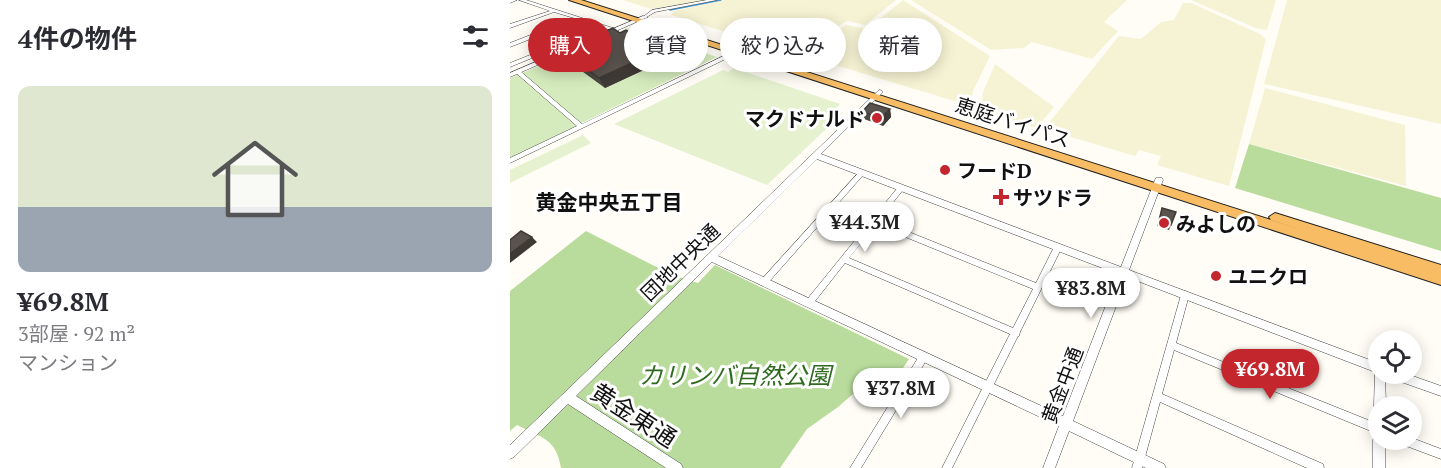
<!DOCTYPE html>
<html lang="ja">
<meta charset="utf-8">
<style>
:root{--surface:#fff;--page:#f2f2f3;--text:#2b2b33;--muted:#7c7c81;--line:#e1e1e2;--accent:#c4262e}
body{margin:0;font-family:"PT Serif","Noto Sans JP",serif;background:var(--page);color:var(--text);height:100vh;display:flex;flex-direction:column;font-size:22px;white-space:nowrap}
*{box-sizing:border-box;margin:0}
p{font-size:20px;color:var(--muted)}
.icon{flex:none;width:33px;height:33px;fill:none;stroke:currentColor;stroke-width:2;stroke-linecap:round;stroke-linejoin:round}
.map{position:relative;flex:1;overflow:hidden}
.panel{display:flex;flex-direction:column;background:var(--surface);width:510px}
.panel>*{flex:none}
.guide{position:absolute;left:18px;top:18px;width:570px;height:54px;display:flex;gap:12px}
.controls{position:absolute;left:858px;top:330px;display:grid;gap:12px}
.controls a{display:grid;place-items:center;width:54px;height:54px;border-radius:50%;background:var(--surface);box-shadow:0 3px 15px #0003;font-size:30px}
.price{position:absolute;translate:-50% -51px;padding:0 14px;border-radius:21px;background:#fff;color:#222;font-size:20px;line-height:39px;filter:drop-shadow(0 2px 3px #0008)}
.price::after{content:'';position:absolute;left:50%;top:36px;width:18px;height:14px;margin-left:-9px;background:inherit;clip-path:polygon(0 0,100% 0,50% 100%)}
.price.selected{background:var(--accent);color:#fff}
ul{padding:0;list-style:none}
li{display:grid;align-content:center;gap:12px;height:318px;padding:0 18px}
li+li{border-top:2px solid var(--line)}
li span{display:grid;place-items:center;height:186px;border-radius:12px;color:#555}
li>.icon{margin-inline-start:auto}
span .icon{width:108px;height:108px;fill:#fffc;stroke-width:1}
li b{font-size:26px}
h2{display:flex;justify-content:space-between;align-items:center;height:72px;padding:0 18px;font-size:26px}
.pill{padding:0 21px;border-radius:27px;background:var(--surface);box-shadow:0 3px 15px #0003;font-size:21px;line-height:54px}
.pill.selected{background:var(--accent);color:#fff}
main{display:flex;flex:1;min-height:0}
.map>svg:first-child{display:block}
</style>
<main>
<section class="panel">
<h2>4件の物件<svg class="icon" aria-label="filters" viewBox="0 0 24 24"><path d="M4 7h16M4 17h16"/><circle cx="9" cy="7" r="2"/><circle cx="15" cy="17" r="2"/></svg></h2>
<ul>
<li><span style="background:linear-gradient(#dfe7d0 65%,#9aa5b1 0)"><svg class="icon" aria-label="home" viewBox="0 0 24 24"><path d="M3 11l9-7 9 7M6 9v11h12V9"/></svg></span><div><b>¥69.8M</b><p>3部屋 · 92 m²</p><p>マンション</p></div></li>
</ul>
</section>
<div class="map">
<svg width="931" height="468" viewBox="0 0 931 468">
<rect width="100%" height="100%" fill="#fffdf5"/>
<path fill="#f6f3d4" d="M 113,0 L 199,0 L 141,9 Z
M 215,0 L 386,0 L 355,25 L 337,21 L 284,53 L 161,15 L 164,11 Z
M 393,0 L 480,56 L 463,91 L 461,100 L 451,103 L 292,55 L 336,25 L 357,29 Z
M 401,0 L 617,0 L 594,22 L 608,31 L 582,59 L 522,42 L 514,48 L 481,50 Z
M 681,0 L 766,0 L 757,30 L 748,29 Z
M 777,0 L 931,0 L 931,124 L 754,84 Z
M 673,3 L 681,3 L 750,34 L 756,39 L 719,186 L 647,165 L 651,156 L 629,150 L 625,156 L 534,129 L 609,36 L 631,39 L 651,22 L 664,20 Z
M 485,64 L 544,107 L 526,128 L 471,111 L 473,92 Z
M 755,88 L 895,125 L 896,186 L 739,144 Z"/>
<path fill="#d5ebbd" d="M 119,28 L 207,57 L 0,158 L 0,78 Z"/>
<path fill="#b9dc9c" d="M 739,144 L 931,198 L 931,251 L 725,188 Z
M 76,231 L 162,275 L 188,283 L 205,265 L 399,359 L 385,380 L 359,380 L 328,407 L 297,429 L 270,468 L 51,468 C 46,438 32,438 7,425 L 0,431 L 0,291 Z"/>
<path fill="#e6f2cf" d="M 224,68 L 330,104 L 325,110 L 333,113 L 257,185 L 104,124 L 213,70 L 218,72 Z
M 73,135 L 81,143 L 0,183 L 0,170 Z"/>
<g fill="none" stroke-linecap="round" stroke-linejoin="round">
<path stroke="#3f96cf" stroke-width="1.5" d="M 160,10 L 211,0"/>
<defs>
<path id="minor" d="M 0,0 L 7,0 L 0,3 Z
M 9,0 L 16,0 L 109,30 L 106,32 L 95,28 L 0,67 L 0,63 L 90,27 L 69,20 L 0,47 L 0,43 L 64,18 L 44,12 L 0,28 L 0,24 L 40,11 Z
M 197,0 L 207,0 L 145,12 L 135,18 L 133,17 L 142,10 Z
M 226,50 L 228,51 L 228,53 L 0,163 L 0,158 L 67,126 L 6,73 L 6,71 L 10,71 L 72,124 Z
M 350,171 L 352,171 L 355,173 L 257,284 L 254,285 L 251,284 L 250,282 L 251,280 Z
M 391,185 L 393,186 L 394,188 L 393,190 L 369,220 L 526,283 L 545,245 L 551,245 L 552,247 L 510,332 L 509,336 L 508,336 L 442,468 L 432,468 L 500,334 L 335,263 L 302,305 L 299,306 L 296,305 L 295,302 L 389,186 ZM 366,225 L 523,289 L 503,328 L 339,258 Z
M 675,291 L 678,293 L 679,295 L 666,343 L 868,424 L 868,434 L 664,350 L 652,394 L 813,464 L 814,468 L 797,468 L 650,402 L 632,468 L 622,468 L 671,295 L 672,293 Z
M 414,352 L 417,353 L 418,356 L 417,359 L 351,468 L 340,468 L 411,353 Z
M 902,438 L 931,449 L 931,459 L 891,444 L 890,440 L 902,440 Z"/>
<path id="tertiary" d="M 133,16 L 138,17 L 0,77 L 0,73 Z
M 370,90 L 372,91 L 372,93 L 311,154 L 611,267 L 645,180 L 646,178 L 652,178 L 653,180 L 619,270 L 868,363 L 868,374 L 875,374 L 876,406 L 868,406 L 868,411 L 866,410 L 864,406 L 865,372 L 617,277 L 563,421 L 654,464 L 656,468 L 636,468 L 559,431 L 545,468 L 533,468 L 549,426 L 202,262 L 66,396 L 171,464 L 173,468 L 156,468 L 58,404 L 4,457 L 0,459 L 0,445 L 368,91 ZM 307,159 L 608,274 L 553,416 L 208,256 Z
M 879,374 L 897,374 L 931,386 L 931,396 L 880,378 Z
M 868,434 L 868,440 L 875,440 L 875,468 L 863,468 L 863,440 L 865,436 Z"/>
<path id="trunk" d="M 59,0 L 71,0 L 805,234 L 761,220 L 759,217 L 765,213 L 931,265 L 931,285 Z"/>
</defs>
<use href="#minor" stroke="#444" stroke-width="1"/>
<use href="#tertiary" stroke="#444" stroke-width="1"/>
<use href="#trunk" stroke="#222" stroke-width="2"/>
<use href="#minor" fill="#fff" fill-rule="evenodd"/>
<use href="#tertiary" fill="#fff" fill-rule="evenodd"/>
<use href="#trunk" fill="#f7bc64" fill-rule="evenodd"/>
</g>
<path fill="#4d4742" d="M 75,39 L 153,61 L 95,88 L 69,69 L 59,53 L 79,45 Z
M 380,109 L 381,117 L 373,126 L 354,119 L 352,112 Z
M 652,208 L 661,225 L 659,230 L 647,226 Z"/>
<path fill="#3f3936" d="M 148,51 L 153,61 L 95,88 L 89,78 Z
M 380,109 L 381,117 L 373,126 L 371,118 Z
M 22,237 L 27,242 L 0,263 L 0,254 Z"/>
<path fill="#5a524d" stroke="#3f3936" stroke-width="1.5" d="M 103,28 L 110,33 L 116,30 L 148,51 L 89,78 L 63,59 L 65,58 L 59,53 L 81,44 L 75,39 Z
M 360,103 L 380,109 L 371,118 L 352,112 Z
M 652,208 L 666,212 L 661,225 L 649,221 Z
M 11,231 L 22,237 L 0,254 L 0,240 Z"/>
<g fill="#c4262e" stroke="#fff" stroke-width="2">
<circle cx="367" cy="118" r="6"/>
<circle cx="435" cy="170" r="6"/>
<path d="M488 188h6v6h6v6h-6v6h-6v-6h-6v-6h6z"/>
<circle cx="654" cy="223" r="6"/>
<circle cx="706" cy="276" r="6"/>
</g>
<g text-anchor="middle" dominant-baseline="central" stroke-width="6" stroke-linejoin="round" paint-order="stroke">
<g font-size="20" font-weight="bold" fill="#111" stroke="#fff" text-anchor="start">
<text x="355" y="118" text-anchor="end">マクドナルド</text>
<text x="447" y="170">フードD</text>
<text x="503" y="197">サツドラ</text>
<text x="666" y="223">みよしの</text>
<text x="718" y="276">ユニクロ</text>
</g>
<g font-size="20" fill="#111" stroke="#fff">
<text transform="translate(503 122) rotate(18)">恵庭バイパス</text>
<text transform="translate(170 262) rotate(-44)">団地中央通</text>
<text transform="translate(552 385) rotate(-69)">黄金中通</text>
</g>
<g font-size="21" font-weight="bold" fill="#111" stroke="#fff">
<text x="99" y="202">黄金中央五丁目</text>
</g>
<g font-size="24" font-style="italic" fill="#2f6b1f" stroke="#fff">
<text x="225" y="375">カリンバ自然公園</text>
</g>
<g font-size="24" fill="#111" stroke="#fff">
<text transform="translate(124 415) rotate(33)">黄金東通</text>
</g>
</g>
</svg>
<div class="controls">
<a><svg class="icon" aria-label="locate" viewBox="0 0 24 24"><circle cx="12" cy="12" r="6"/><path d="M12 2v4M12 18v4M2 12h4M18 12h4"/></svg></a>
<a><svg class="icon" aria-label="layers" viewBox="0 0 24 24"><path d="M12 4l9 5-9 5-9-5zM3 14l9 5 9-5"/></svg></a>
</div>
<b class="price" style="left:355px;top:253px">¥44.3M</b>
<b class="price" style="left:581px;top:319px">¥83.8M</b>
<b class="price selected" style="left:760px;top:400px">¥69.8M</b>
<b class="price" style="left:391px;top:419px">¥37.8M</b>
<div class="guide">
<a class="pill selected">購入</a>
<a class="pill">賃貸</a>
<a class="pill">絞り込み</a>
<a class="pill">新着</a>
</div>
</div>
</main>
